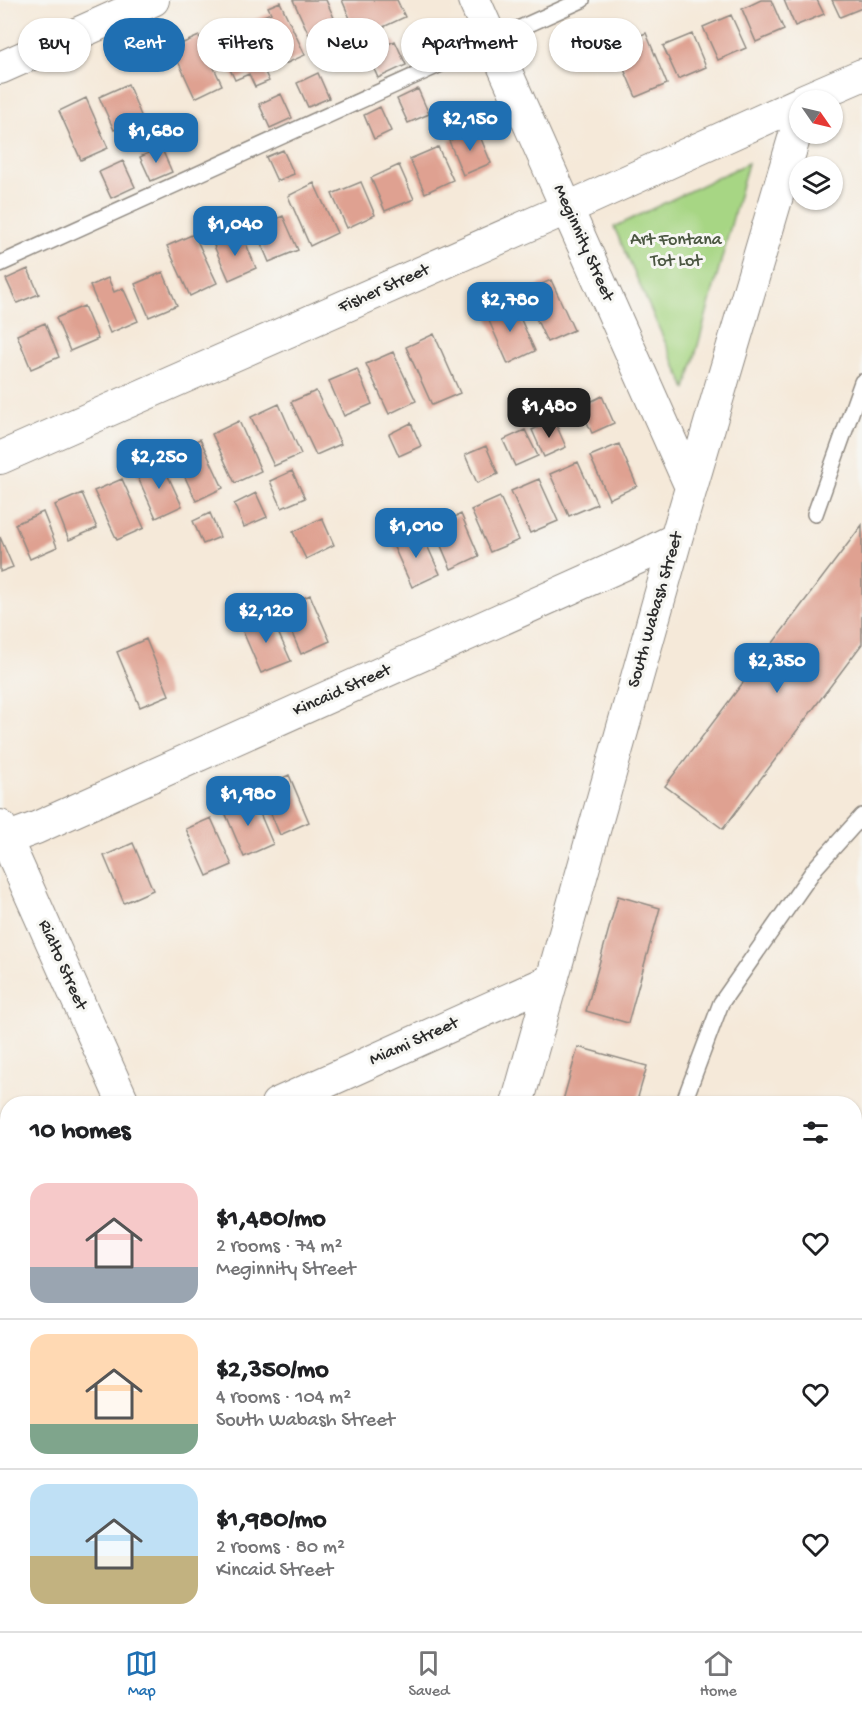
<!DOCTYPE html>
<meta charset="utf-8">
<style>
:root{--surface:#fff;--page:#f6f6f6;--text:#202124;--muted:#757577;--line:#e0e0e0;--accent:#1f6fb2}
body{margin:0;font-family:"Gochi Hand",sans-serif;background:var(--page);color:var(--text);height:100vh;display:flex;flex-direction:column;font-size:22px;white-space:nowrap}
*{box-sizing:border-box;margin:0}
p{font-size:20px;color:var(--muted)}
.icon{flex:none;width:33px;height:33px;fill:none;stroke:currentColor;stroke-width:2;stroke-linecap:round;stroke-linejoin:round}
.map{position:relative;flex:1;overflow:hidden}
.side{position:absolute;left:0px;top:1096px;width:862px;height:536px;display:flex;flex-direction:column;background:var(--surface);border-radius:24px 24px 0 0;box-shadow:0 2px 4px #0004}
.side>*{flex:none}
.guide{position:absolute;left:18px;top:18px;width:826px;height:54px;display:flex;gap:12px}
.needle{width:39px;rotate:124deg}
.controls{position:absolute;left:789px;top:90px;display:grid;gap:12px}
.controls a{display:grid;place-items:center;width:54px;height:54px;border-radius:50%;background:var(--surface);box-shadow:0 2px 4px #0004;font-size:30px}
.price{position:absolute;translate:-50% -51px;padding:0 14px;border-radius:12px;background:var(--accent);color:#fff;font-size:20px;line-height:39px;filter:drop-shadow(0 2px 3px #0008)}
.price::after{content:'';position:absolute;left:50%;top:36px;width:18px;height:14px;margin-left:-9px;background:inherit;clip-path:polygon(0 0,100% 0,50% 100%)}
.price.on{background:#222;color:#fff}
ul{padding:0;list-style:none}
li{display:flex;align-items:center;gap:18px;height:150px;padding:0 30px}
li+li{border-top:2px solid var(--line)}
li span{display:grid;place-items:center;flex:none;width:168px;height:120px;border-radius:18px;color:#555}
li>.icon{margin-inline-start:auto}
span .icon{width:72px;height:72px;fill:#fffc;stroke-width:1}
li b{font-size:26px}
h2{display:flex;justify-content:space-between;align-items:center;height:72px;padding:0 30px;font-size:26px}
.tag{padding:0 21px;border-radius:27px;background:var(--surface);box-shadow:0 2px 4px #0004;font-size:21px;line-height:54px}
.tag.on{background:var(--accent);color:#fff}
.menu{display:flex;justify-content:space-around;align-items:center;height:84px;border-top:2px solid var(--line);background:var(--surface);font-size:16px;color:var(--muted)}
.menu a{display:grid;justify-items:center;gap:3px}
.menu .on{color:var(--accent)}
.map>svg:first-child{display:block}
</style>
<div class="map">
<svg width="862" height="1631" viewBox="0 0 862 1631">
<rect width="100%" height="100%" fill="#f6f6f2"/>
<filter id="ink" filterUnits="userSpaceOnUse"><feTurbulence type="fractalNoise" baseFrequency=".0167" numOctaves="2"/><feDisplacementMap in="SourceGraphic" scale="12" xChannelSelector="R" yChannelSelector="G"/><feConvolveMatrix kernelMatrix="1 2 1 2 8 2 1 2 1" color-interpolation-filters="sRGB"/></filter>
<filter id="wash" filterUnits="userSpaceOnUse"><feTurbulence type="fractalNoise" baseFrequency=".008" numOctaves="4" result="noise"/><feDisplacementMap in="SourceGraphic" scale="24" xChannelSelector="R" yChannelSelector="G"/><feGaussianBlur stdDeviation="1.35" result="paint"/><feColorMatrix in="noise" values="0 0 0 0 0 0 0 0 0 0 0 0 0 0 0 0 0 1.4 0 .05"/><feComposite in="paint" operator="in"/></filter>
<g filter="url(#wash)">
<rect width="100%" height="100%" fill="#f5e9d9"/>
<path fill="#a7d684" stroke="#698058" stroke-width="1.5" d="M 748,163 L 686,389 L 614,227 Z"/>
<g id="blocks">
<path fill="#dfa191" d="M 293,0 L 326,0 L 343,38 L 316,50 Z
M 342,0 L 397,0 L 405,17 L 379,29 L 375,22 L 355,30 Z
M 761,0 L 771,0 L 784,30 L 756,42 L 742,9 Z
M 784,0 L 817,0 L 824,14 L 795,26 Z
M 832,0 L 862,0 L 862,8 L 840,17 Z
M 280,2 L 305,55 L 276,68 L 254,20 L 271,13 L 268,7 Z
M 731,15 L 746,48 L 718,60 L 703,27 Z
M 244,26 L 269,81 L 255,87 L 249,74 L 235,80 L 216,39 Z
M 646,33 L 667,84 L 636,97 L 614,46 Z
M 692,34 L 706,67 L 678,79 L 663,46 Z
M 199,36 L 222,85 L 195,98 L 172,48 Z
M 395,41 L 406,65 L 378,78 L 367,53 Z
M 318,73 L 329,98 L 308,107 L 297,83 Z
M 128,84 L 142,118 L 114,130 L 99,97 Z
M 418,89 L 429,114 L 408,123 L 397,99 Z
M 281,94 L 292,118 L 270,128 L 259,104 Z
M 86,98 L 108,148 L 81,160 L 59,111 Z
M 380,107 L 391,131 L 374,139 L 364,115 Z
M 477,129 L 491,163 L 463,175 L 449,141 Z
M 161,147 L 172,172 L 151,181 L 140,157 Z
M 438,147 L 453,180 L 425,193 L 410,159 Z
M 283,150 L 294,174 L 277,181 L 266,157 Z
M 123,161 L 135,187 L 111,198 L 99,172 Z
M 399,165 L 414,199 L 385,211 L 371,178 Z
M 361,182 L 375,215 L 347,228 L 332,194 Z
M 314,183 L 337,233 L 310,246 L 288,196 Z
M 283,216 L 298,250 L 269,262 L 255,229 Z
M 194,234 L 217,283 L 190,296 L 167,246 Z
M 242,234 L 256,268 L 229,280 L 214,246 Z
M 28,269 L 39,294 L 17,303 L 6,279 Z
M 163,272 L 177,305 L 149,317 L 135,284 Z
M 108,278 L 114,292 L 123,288 L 138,321 L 110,333 L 90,286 Z
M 551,280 L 574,330 L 547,342 L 524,292 Z
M 513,302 L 535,351 L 508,364 L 486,314 Z
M 84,306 L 98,339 L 70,351 L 56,318 Z
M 45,323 L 59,357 L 31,369 L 17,335 Z
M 434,334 L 460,393 L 432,405 L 406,347 Z
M 393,352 L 416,401 L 389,414 L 366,364 Z
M 357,369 L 372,404 L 344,416 L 329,381 Z
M 316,391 L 341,444 L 316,455 L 291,402 Z
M 602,396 L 614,423 L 592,433 L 580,407 Z
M 279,404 L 301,454 L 274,466 L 251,417 Z
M 554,420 L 566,447 L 544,457 L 532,430 Z
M 239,421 L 261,471 L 235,483 L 212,434 Z
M 411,423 L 421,446 L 399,456 L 389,434 Z
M 525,430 L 538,456 L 515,466 L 503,440 Z
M 200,439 L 223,488 L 196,501 L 173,451 Z
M 619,444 L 637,486 L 609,499 L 590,456 Z
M 486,446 L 498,474 L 477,483 L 465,455 Z
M 161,461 L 182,506 L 156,518 L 136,473 Z
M 578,462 L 597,504 L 569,516 L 550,474 Z
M 292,471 L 305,498 L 282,508 L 270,481 Z
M 122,479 L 144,528 L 117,540 L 94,491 Z
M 539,479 L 558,521 L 530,533 L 511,491 Z
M 82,493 L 97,528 L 69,540 L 55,505 Z
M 256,493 L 267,517 L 244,527 L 234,504 Z
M 500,497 L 519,540 L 490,552 L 471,510 Z
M 43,512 L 57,547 L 30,559 L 15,524 Z
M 210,513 L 220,537 L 203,544 L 193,521 Z
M 461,514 L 479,556 L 451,569 L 433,527 Z
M 322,518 L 334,545 L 306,559 L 293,532 Z
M 862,525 L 862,644 L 723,829 L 665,786 Z
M 421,532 L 440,574 L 412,587 L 393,545 Z
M 0,537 L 13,567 L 0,572 Z
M 310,595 L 330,641 L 301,654 L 281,608 Z
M 270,614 L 291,661 L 261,673 L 241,627 Z
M 146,639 L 169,695 L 140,707 L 117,652 Z
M 289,775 L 309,822 L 280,835 L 260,788 Z
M 253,797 L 273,844 L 244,857 L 224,810 Z
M 211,818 L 232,865 L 207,876 L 186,829 Z
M 133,843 L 153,890 L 124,903 L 104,856 Z
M 618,896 L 660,908 L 628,1023 L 586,1011 Z
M 578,1047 L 647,1066 L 636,1104 L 562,1104 Z
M 8,1298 L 8,1603 L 0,1606 L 0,1302 Z"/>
</g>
</g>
<g filter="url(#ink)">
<use href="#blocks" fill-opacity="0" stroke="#908a82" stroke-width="1.5"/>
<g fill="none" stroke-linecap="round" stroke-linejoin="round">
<defs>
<path id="lane" d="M 0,264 L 582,0
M 815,514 L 862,382
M 683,1104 L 721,1003 L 816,867 L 862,816
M 391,1624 L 391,1631
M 520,1631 L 522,1624"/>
<path id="street" d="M 474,0 L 691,487
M 0,68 L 153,0
M 804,100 L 862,75
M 0,458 L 568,208 L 800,103
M 0,826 L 124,1104
M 6,839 L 36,828 L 642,556 L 676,539
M 277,1104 L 552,980
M 517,1104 L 676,539 L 800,118"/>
</defs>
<use href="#lane" stroke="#908a82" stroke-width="18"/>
<use href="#street" stroke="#908a82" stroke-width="34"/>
<use href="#lane" stroke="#fff" stroke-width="15"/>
<use href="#street" stroke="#fff" stroke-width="32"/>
</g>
</g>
<g text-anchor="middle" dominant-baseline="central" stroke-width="6" stroke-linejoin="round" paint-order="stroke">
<g font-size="18" fill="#4a5641" stroke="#f6f6f2">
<text x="676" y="240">Art Fontana<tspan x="676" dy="21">Tot Lot</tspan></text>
</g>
<g font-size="18" fill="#2b2b2b" stroke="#f6f6f2">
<text transform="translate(583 243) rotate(66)">Meginnity Street</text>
<text transform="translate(384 289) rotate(-24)">Fisher Street</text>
<text transform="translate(656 610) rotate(-74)">South Wabash Street</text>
<text transform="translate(342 691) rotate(-24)">Kincaid Street</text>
<text transform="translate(62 965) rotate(66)">Rialto Street</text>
<text transform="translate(414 1042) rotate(-24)">Miami Street</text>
</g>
</g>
</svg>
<div class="controls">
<a><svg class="needle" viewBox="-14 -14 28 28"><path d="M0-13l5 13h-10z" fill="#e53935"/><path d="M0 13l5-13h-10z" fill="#757577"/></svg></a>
<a><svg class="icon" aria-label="layers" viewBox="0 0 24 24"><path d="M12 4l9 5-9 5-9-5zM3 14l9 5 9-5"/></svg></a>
</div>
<b class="price" style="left:470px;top:152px">$2,150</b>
<b class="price" style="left:156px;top:164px">$1,680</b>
<b class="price" style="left:235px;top:257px">$1,040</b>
<b class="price" style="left:510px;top:333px">$2,780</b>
<b class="price on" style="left:549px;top:439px">$1,480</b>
<b class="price" style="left:159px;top:490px">$2,250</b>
<b class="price" style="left:416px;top:559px">$1,010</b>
<b class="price" style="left:266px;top:644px">$2,120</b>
<b class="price" style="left:777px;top:694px">$2,350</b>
<b class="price" style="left:248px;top:827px">$1,980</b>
<div class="guide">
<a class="tag">Buy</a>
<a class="tag on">Rent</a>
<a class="tag">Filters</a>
<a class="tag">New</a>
<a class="tag">Apartment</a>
<a class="tag">House</a>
</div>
<section class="side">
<h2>10 homes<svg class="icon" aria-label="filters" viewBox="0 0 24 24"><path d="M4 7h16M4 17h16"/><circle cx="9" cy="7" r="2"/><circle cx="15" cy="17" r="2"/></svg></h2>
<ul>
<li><span style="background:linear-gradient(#f6c9c9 70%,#9aa5b1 0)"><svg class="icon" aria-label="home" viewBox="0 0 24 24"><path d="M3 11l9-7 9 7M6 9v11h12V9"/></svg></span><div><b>$1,480/mo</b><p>2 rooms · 74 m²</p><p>Meginnity Street</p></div><svg class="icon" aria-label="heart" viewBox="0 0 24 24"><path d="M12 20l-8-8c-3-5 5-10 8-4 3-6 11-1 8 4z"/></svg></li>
<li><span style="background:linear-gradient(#ffd9b3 75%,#7fa58c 0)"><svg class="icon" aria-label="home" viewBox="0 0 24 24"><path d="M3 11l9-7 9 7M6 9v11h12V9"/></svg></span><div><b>$2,350/mo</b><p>4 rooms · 104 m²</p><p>South Wabash Street</p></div><svg class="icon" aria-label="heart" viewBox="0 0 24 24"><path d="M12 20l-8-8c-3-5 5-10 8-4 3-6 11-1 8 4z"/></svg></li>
<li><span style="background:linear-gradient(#bfe0f5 60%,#c2b280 0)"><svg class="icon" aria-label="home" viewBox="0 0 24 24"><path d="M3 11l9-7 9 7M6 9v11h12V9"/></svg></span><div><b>$1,980/mo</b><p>2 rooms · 80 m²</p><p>Kincaid Street</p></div><svg class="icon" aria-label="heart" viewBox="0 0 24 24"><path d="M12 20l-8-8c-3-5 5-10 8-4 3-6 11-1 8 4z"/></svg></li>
</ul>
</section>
</div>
<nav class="menu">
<a class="on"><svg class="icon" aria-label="map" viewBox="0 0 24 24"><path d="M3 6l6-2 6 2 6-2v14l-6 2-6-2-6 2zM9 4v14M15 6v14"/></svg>Map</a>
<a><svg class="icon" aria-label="saved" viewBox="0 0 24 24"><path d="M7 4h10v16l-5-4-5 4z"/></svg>Saved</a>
<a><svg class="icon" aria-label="home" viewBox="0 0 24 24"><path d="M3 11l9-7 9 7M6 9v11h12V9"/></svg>Home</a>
</nav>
